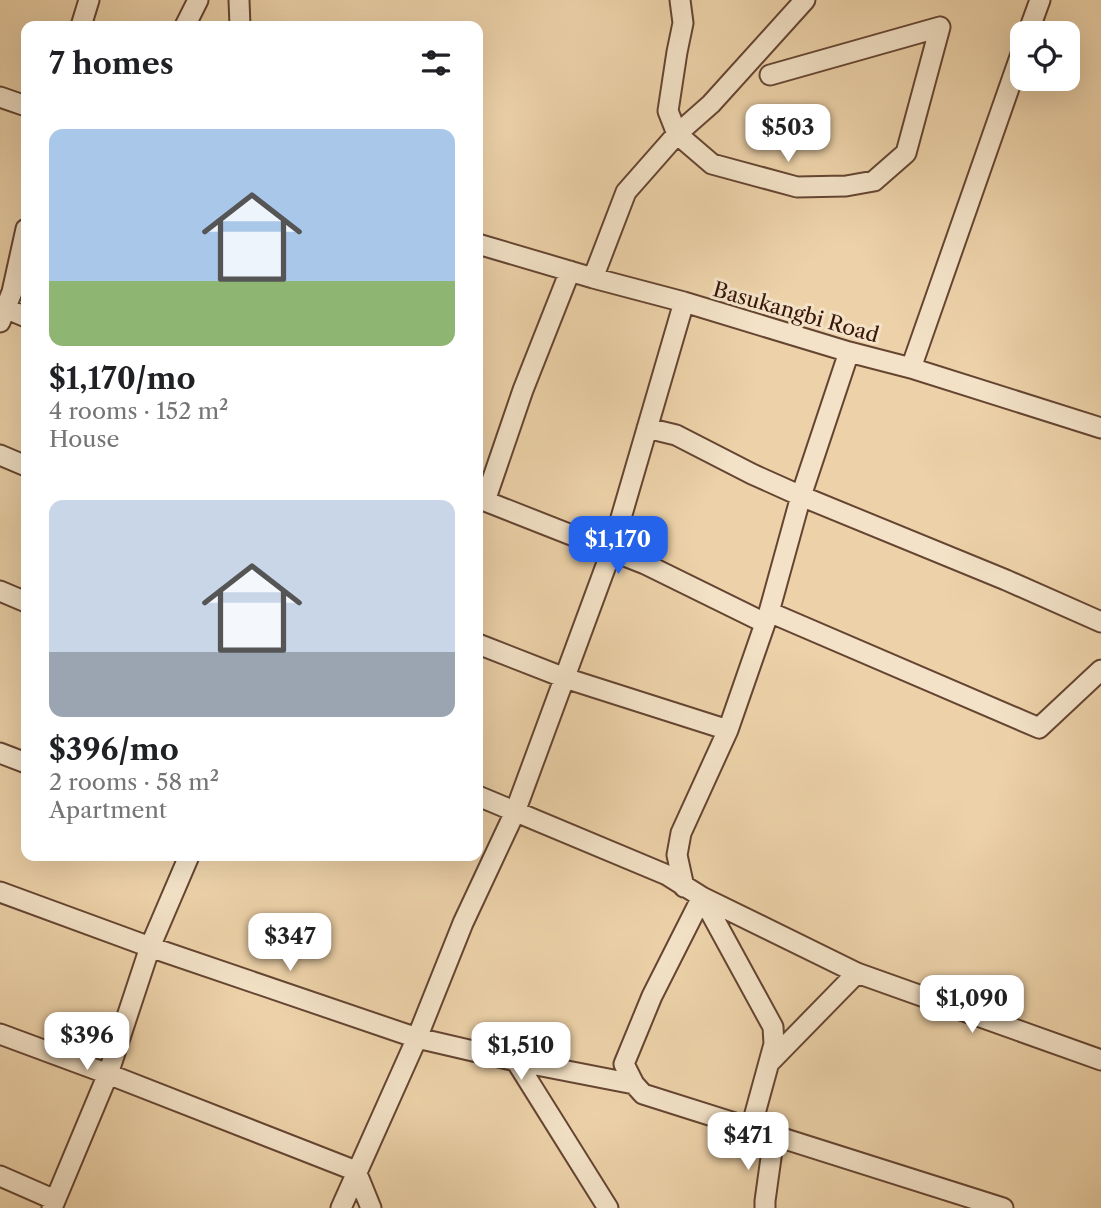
<!DOCTYPE html>
<meta charset="utf-8">
<style>
:root{--surface:#fff;--page:#f6f6f6;--text:#202124;--muted:#757577;--accent:#2563eb}
body{margin:0;font-family:"Libre Caslon Text",serif;background:var(--page);color:var(--text);height:100vh;display:flex;flex-direction:column;font-size:26px;white-space:nowrap}
*{box-sizing:border-box;margin:0}
p{font-size:23px;color:var(--muted)}
.icon{flex:none;width:38px;height:38px;fill:none;stroke:currentColor;stroke-width:2;stroke-linecap:round;stroke-linejoin:round}
.map{position:relative;flex:1;overflow:hidden}
.side{position:absolute;left:21px;top:21px;width:462px;height:840px;display:flex;flex-direction:column;background:var(--surface);border-radius:14px;box-shadow:0 7px 28px #0002}
.side>*{flex:none}
.controls{position:absolute;left:1010px;top:21px;display:grid;gap:14px}
.controls a{display:grid;place-items:center;width:70px;height:70px;border-radius:14px;background:var(--surface);box-shadow:0 7px 28px #0002;font-size:35px}
.price{position:absolute;translate:-50% -60px;padding:0 16px;border-radius:14px;background:#fff;color:#222;font-size:23px;line-height:46px;filter:drop-shadow(0 2px 4px #0008)}
.price::after{content:'';position:absolute;left:50%;top:42px;width:21px;height:16px;margin-left:-10px;background:inherit;clip-path:polygon(0 0,100% 0,50% 100%)}
.price.active{background:var(--accent);color:#fff}
ul{padding:0;list-style:none}
li{display:grid;align-content:center;gap:14px;height:371px;padding:0 28px}
li span{display:grid;place-items:center;height:217px;border-radius:14px;color:#555}
li>.icon{margin-inline-start:auto}
span .icon{width:126px;height:126px;fill:#fffc;stroke-width:1}
li b{font-size:30px}
h2{display:flex;justify-content:space-between;align-items:center;height:84px;padding:0 28px;font-size:30px}
.map>svg:first-child{display:block}
</style>
<div class="map">
<svg width="1101" height="1208" viewBox="0 0 1101 1208">
<rect width="100%" height="100%" fill="#edd2a9"/>
<filter id="stains"><feTurbulence type="fractalNoise" baseFrequency=".00286" numOctaves="4"/><feColorMatrix values="0 0 0 0 .2 0 0 0 0 .09 0 0 0 0 .02 0 0 0 .5 -.17"/></filter>
<radialGradient id="worn" r=".72"><stop offset=".6" stop-color="#630" stop-opacity="0"/><stop offset="1" stop-color="#630" stop-opacity=".3"/></radialGradient>
<g fill="none" stroke-linecap="round" stroke-linejoin="round">
<defs>
<path id="minor" d="M 239,0 L 240,26
M 680,0 L 683,23 L 677,52 L 668,111 L 677,134 L 712,164 L 797,187 L 846,186 L 874,181 L 906,153 L 940,27
M 81,26 L 89,0
M 185,26 L 198,0
M 1028,33 L 1040,0
M 770,75 L 940,27
M 0,97 L 26,106
M 478,244 L 593,278 L 684,302 L 849,352 L 911,368 L 1101,428
M 593,278 L 626,192 L 677,134 L 711,104 L 805,0
M 0,306 L 26,317
M 0,322 L 12,292 L 26,229
M 911,368 L 1022,51
M 647,428 L 676,435 L 752,474 L 801,496 L 1006,580 L 1101,622
M 0,455 L 26,466
M 478,501 L 485,501 L 645,564 L 765,623
M 485,501 L 523,390 L 570,271
M 0,591 L 26,602
M 769,612 L 1039,728 L 1101,670
M 478,644 L 565,678 L 728,730
M 0,753 L 26,763
M 478,796 L 667,875 L 702,897 L 857,973 L 1101,1060
M 684,887 L 677,855 L 681,833 L 728,730 L 769,612 L 801,496 L 849,352
M 0,892 L 150,947 L 417,1038 L 516,1061 L 634,1084
M 702,897 L 652,996 L 624,1064 L 634,1084 L 643,1094 L 1003,1208
M 702,897 L 773,1027 L 774,1044 L 751,1128
M 0,1034 L 108,1074 L 356,1171 L 371,1208
M 516,1061 L 608,1208
M 770,1062 L 857,973
M 0,1176 L 55,1200
M 52,1208 L 108,1074 L 150,947 L 189,856
M 341,1208 L 417,1038 L 463,923 L 515,812 L 611,552 L 684,302
M 765,1208 L 765,1201 L 774,1136"/>
</defs>
<use href="#minor" stroke="#654532" stroke-width="23"/>
<use href="#minor" stroke="#f3e2c7" stroke-width="19"/>
</g>
<g text-anchor="middle" dominant-baseline="central" stroke-width="6" stroke-linejoin="round" paint-order="stroke">
<g font-size="21" fill="#38160a" stroke="#f3e2c7">
<text transform="translate(796 312) rotate(16)">Basukangbi Road</text>
</g>
</g>
<rect width="100%" height="100%" filter="url(#stains)"/>
<rect width="100%" height="100%" fill="url(#worn)"/>
</svg>
<div class="controls">
<a><svg class="icon" aria-label="locate" viewBox="0 0 24 24"><circle cx="12" cy="12" r="6"/><path d="M12 2v4M12 18v4M2 12h4M18 12h4"/></svg></a>
</div>
<b class="price" style="left:788px;top:164px">$503</b>
<b class="price active" style="left:618px;top:576px">$1,170</b>
<b class="price" style="left:290px;top:973px">$347</b>
<b class="price" style="left:972px;top:1035px">$1,090</b>
<b class="price" style="left:87px;top:1072px">$396</b>
<b class="price" style="left:521px;top:1082px">$1,510</b>
<b class="price" style="left:748px;top:1172px">$471</b>
<section class="side">
<h2>7 homes<svg class="icon" aria-label="filters" viewBox="0 0 24 24"><path d="M4 7h16M4 17h16"/><circle cx="9" cy="7" r="2"/><circle cx="15" cy="17" r="2"/></svg></h2>
<ul>
<li><span style="background:linear-gradient(#a9c7e8 70%,#8fb573 0)"><svg class="icon" aria-label="home" viewBox="0 0 24 24"><path d="M3 11l9-7 9 7M6 9v11h12V9"/></svg></span><div><b>$1,170/mo</b><p>4 rooms · 152 m²</p><p>House</p></div></li>
<li><span style="background:linear-gradient(#c9d6e8 70%,#9aa5b1 0)"><svg class="icon" aria-label="home" viewBox="0 0 24 24"><path d="M3 11l9-7 9 7M6 9v11h12V9"/></svg></span><div><b>$396/mo</b><p>2 rooms · 58 m²</p><p>Apartment</p></div></li>
</ul>
</section>
</div>
